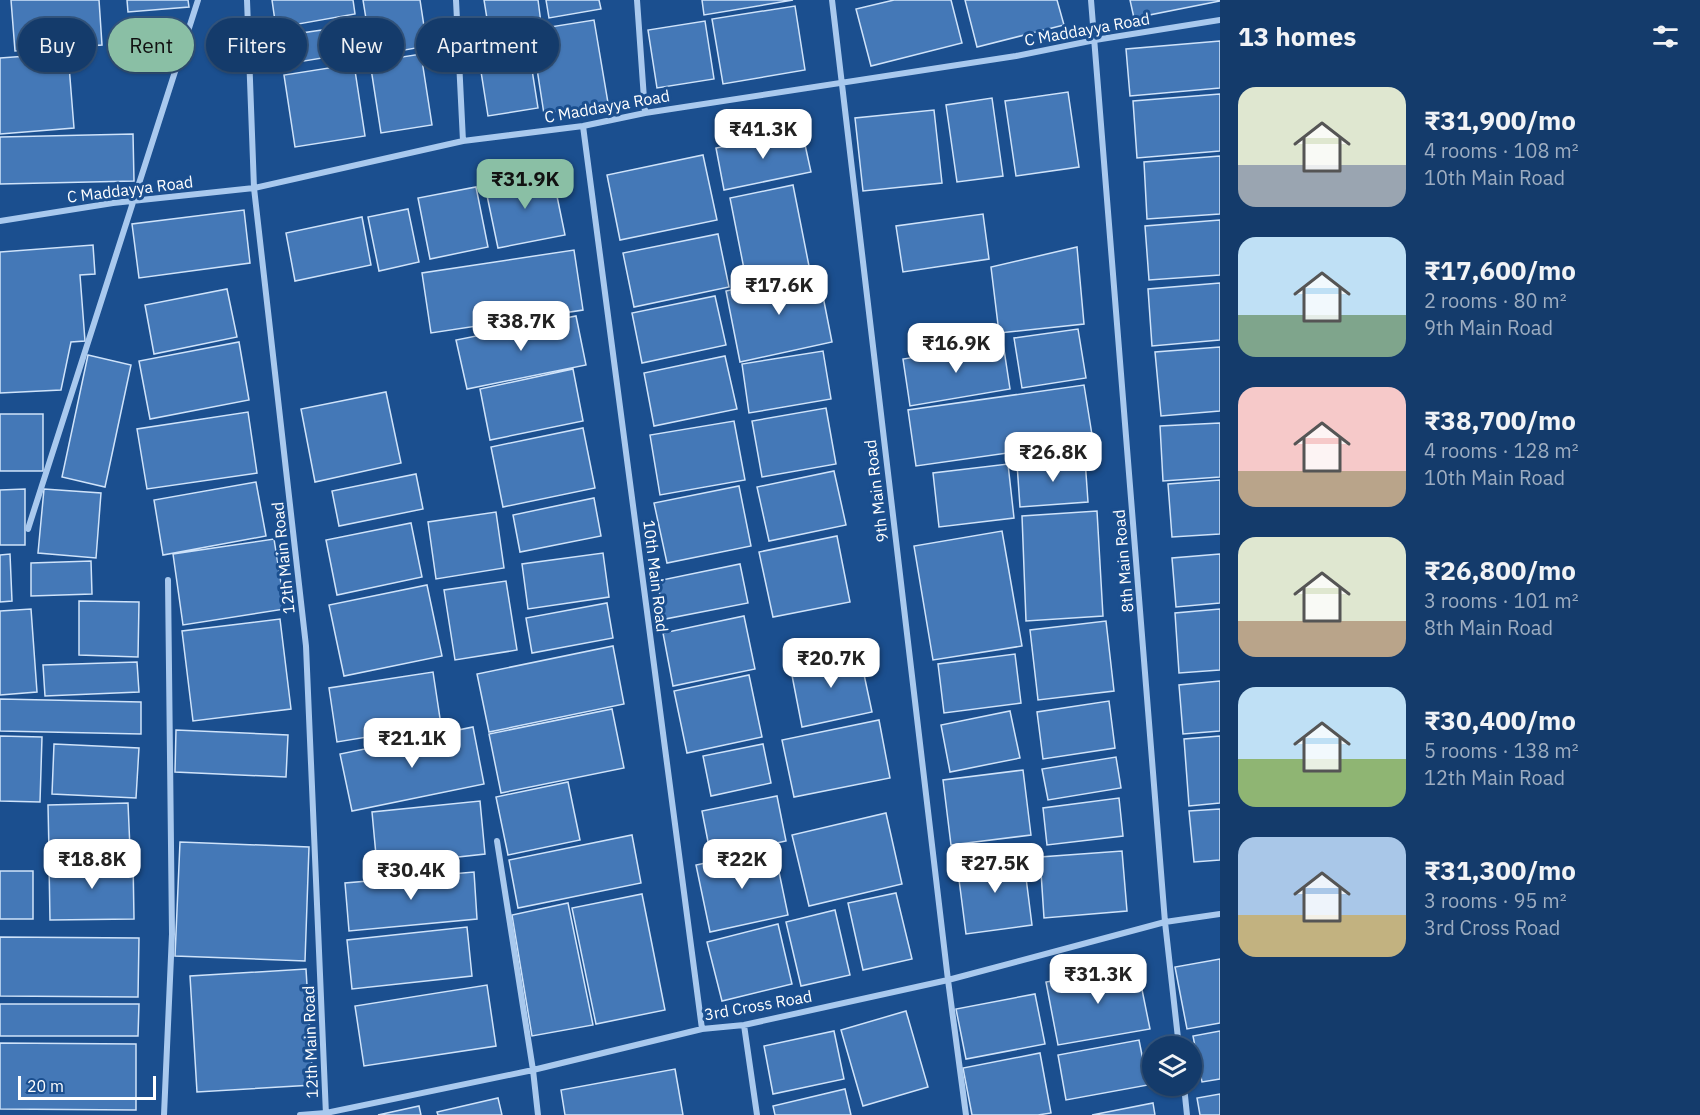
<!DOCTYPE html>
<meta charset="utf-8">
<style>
:root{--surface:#143b6b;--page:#1d4271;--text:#f1f3f6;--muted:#9dadc1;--line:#33557e;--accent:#8abfa5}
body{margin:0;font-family:"IBM Plex Sans",sans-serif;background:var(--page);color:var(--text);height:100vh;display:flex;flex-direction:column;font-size:22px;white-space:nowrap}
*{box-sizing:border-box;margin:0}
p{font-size:20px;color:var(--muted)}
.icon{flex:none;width:33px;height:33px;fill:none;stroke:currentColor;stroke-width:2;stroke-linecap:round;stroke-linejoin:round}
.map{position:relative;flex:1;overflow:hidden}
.sheet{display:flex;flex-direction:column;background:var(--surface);width:480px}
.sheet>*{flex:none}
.top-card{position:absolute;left:18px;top:18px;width:570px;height:54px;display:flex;gap:12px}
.buttons{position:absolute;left:1142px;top:1036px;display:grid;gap:12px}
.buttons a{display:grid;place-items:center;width:60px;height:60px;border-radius:50%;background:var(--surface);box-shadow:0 2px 4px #0004,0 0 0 2px var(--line);font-size:30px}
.scale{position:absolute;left:18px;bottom:15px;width:138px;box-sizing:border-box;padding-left:6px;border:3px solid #fff;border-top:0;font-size:16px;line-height:21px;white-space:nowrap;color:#fff;-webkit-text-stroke:4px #1b4f8f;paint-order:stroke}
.price{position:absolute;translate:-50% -51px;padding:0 14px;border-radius:12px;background:#fff;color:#222;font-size:20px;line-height:39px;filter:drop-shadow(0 2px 3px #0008)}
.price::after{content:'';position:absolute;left:50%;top:36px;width:18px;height:14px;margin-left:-9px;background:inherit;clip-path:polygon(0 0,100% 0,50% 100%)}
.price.current{background:var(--accent);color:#111}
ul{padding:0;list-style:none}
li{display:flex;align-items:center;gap:18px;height:150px;padding:0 18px}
li span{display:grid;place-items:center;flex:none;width:168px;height:120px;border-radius:18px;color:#555}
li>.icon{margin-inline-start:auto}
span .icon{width:72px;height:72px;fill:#fffc;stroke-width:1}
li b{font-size:26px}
h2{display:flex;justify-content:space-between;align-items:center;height:72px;padding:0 18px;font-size:26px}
.chip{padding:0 21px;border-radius:27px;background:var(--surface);box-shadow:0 2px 4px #0004,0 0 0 2px var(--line);font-size:21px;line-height:54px}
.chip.current{background:var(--accent);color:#111}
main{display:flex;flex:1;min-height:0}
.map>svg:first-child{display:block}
</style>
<main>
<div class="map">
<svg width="1220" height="1115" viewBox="0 0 1220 1115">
<rect width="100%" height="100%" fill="#1b4f8f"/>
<path fill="#4478b7" stroke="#cfe3fa" stroke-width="1.5" d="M 11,0 L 99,0 L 102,45 L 15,51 Z
M 127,0 L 188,0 L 189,7 L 128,12 Z
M 272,0 L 353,0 L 355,14 L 276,28 Z
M 363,0 L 420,0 L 427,46 L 372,56 Z
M 484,0 L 538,0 L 541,23 L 489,31 Z
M 546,0 L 599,0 L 601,9 L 549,18 Z
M 702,0 L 793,0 L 704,15 Z
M 894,0 L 951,0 L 962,43 L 871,66 L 856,9 Z
M 965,0 L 1057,0 L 1064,25 L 977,47 Z
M 1130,0 L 1220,0 L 1220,1 L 1134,18 Z
M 795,6 L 805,70 L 723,84 L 712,19 Z
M 594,20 L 608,103 L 544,114 L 531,30 Z
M 705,21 L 714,79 L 657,88 L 648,30 Z
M 349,26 L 353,53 L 286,64 L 281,36 Z
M 527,38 L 538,108 L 488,116 L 477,46 Z
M 1220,41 L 1220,88 L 1130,96 L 1126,49 Z
M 68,53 L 74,128 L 0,134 L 0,58 Z
M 421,54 L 432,125 L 381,133 L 370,62 Z
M 354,64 L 365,136 L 295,147 L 284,75 Z
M 1068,92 L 1079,167 L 1016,176 L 1005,101 Z
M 1220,94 L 1220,151 L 1137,158 L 1133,101 Z
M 992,98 L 1003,176 L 957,182 L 946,105 Z
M 934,110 L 942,183 L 863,191 L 855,118 Z
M 802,131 L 811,172 L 724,190 L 716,148 Z
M 133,134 L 134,181 L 0,184 L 0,137 Z
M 703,155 L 717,220 L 620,240 L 607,175 Z
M 1220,156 L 1220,214 L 1147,219 L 1144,162 Z
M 552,172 L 565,235 L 498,248 L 485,186 Z
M 793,185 L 809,266 L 746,279 L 730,198 Z
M 476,187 L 488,247 L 430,259 L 418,198 Z
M 408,209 L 419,262 L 379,271 L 368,217 Z
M 244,210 L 250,263 L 139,278 L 132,224 Z
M 983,214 L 989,259 L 903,272 L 896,226 Z
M 362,217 L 371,265 L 295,281 L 286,233 Z
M 1220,220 L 1220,275 L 1149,280 L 1145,226 Z
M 718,234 L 729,287 L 634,307 L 623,253 Z
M 93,245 L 95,274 L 80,275 L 85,341 L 71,342 L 61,390 L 0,393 L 0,252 Z
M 1077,247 L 1084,324 L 999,333 L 991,267 Z
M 574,250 L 583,310 L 431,333 L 422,273 Z
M 818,271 L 832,342 L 740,362 L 726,291 Z
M 1220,283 L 1220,340 L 1152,346 L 1148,289 Z
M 227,289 L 237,337 L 154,354 L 145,305 Z
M 715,296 L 726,345 L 642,363 L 632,313 Z
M 576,316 L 586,365 L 467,389 L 456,340 Z
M 1078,329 L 1086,378 L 1022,388 L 1014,338 Z
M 239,342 L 249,400 L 150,419 L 139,361 Z
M 1003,343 L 1010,389 L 910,406 L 903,359 Z
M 1220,347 L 1220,411 L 1161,416 L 1155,352 Z
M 823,351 L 831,399 L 749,413 L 742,364 Z
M 88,355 L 131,365 L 105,487 L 62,477 Z
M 725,356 L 737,409 L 654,426 L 644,373 Z
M 573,369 L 583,421 L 490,440 L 480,389 Z
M 1084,385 L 1093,441 L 916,466 L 908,410 Z
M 386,392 L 401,463 L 315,482 L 301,409 Z
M 826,408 L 836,464 L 762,477 L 752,421 Z
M 248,412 L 257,473 L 147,489 L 137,429 Z
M 0,414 L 43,414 L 43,471 L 0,471 Z
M 734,421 L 745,480 L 660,495 L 650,435 Z
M 1220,423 L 1220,477 L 1163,481 L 1160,426 Z
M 583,428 L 595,488 L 503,507 L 491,447 Z
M 1085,459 L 1088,502 L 1020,507 L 1017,464 Z
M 1008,464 L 1014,518 L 939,527 L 933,473 Z
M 834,471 L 846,525 L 769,541 L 757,487 Z
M 416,474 L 423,509 L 339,526 L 332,491 Z
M 1220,480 L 1220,534 L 1172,537 L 1168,484 Z
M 256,482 L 266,536 L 163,555 L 154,500 Z
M 739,486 L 751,546 L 667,563 L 654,503 Z
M 25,489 L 25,545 L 0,545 L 0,490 Z
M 44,489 L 101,493 L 96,558 L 38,553 Z
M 594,498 L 601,536 L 520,552 L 513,515 Z
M 1097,511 L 1103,616 L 1026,621 L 1022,516 Z
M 496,512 L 504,568 L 436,579 L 428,522 Z
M 411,523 L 422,577 L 337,595 L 326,540 Z
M 1002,531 L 1022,646 L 933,660 L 914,546 Z
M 837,536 L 850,602 L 773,617 L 759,552 Z
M 274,539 L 285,609 L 183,625 L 173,554 Z
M 603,553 L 609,597 L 528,609 L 522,564 Z
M 10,554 L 12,601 L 0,602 L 0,555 Z
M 1220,554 L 1220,603 L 1176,607 L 1172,558 Z
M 91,561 L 92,594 L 31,596 L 31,563 Z
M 740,564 L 748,603 L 665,619 L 657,581 Z
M 506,581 L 517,650 L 455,660 L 444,590 Z
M 427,585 L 442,656 L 344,676 L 329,605 Z
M 79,601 L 139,602 L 138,657 L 79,655 Z
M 607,603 L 613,638 L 532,653 L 526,618 Z
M 31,609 L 37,692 L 0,695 L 0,611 Z
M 1220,609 L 1220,670 L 1179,673 L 1175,613 Z
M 744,616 L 755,669 L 673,686 L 663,633 Z
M 280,619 L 291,709 L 193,721 L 182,631 Z
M 1106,621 L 1114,691 L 1038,700 L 1030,630 Z
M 613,646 L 624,704 L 489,732 L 477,674 Z
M 859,651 L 872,712 L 802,727 L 790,665 Z
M 1015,654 L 1021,703 L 944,713 L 938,664 Z
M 137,662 L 139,692 L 45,696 L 43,665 Z
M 433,672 L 441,725 L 337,742 L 329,688 Z
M 749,675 L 762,737 L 687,753 L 674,691 Z
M 1220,681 L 1220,731 L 1183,734 L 1179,685 Z
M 0,699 L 141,702 L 141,734 L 0,731 Z
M 1109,701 L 1115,748 L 1043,759 L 1037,712 Z
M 612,709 L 624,768 L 501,793 L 489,734 Z
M 1010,711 L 1020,758 L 950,772 L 941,725 Z
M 879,720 L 890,778 L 794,797 L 782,740 Z
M 473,727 L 484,784 L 352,811 L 340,754 Z
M 176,730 L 288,735 L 286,777 L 175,772 Z
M 0,736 L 42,737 L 40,802 L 0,801 Z
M 1220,736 L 1220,803 L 1189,806 L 1184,739 Z
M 54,744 L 139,748 L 136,798 L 52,794 Z
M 763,744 L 771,783 L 711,796 L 703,756 Z
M 1116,757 L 1121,788 L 1048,800 L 1042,769 Z
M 1023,770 L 1031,835 L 951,845 L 943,780 Z
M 568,782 L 580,840 L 508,855 L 496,797 Z
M 777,796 L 786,841 L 711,857 L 702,811 Z
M 1119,798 L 1123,836 L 1047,845 L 1043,808 Z
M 480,801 L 485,854 L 377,866 L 372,812 Z
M 128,803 L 130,849 L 49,852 L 48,805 Z
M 1220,809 L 1220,860 L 1194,862 L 1189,811 Z
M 886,813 L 902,884 L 809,906 L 792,835 Z
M 632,835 L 641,883 L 518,908 L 509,860 Z
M 180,842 L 309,847 L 305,961 L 175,956 Z
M 774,848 L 788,915 L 710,932 L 696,865 Z
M 1122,851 L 1127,911 L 1044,918 L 1040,857 Z
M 1023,854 L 1032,925 L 966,934 L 957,864 Z
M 133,860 L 134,919 L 50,920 L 49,862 Z
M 0,871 L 33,871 L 33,919 L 0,919 Z
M 474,872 L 477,919 L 349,931 L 345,883 Z
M 896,893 L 912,959 L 863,970 L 848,903 Z
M 642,894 L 665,1010 L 596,1024 L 572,908 Z
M 568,903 L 593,1025 L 532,1036 L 512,915 Z
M 835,910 L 850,975 L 801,986 L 786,922 Z
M 778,924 L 792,984 L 722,1001 L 707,942 Z
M 467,927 L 472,976 L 352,989 L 347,940 Z
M 0,937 L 139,938 L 138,997 L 0,996 Z
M 1220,959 L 1220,1023 L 1187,1029 L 1175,967 Z
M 1137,965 L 1150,1029 L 1058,1045 L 1046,982 Z
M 306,969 L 313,1085 L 197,1092 L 190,976 Z
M 487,985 L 496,1046 L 364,1066 L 355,1006 Z
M 1035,994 L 1045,1044 L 966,1059 L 956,1009 Z
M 0,1004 L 139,1004 L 138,1036 L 0,1036 Z
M 906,1011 L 928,1087 L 863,1106 L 841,1030 Z
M 834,1031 L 844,1079 L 773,1094 L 764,1046 Z
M 1220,1031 L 1220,1079 L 1202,1082 L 1193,1036 Z
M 1139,1040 L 1148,1085 L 1066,1100 L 1058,1055 Z
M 0,1043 L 136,1044 L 136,1110 L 0,1109 Z
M 1040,1053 L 1051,1113 L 1038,1115 L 972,1115 L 963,1068 Z
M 675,1069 L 683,1115 L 565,1115 L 561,1090 Z
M 845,1089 L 851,1115 L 775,1115 L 773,1106 Z
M 1220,1094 L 1220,1115 L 1200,1115 L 1197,1098 Z
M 498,1098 L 502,1115 L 438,1115 L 437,1112 Z
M 1153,1103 L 1155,1115 L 1092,1115 Z
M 419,1106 L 421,1115 L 378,1115 Z"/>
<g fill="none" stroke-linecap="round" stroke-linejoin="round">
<path stroke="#a9c9ee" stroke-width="6" d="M 247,0 L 254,188 L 306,646 L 326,1115
M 456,0 L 463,141
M 637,0 L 645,113
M 832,0 L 948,980 L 966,1115
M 1091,0 L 1165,922 L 1179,1047
M 583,126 L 702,1029
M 0,221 L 113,203 L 254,188 L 463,141 L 583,126 L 645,113 L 1016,56 L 1095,40 L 1220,20
M 28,529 L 198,0
M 497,841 L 533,1070 L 538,1115
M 744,1025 L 757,1115
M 1184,1086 L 1187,1115
M 164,1115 L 172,934 L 168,580
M 300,1115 L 326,1113 L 533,1070 L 702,1029 L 744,1025 L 948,980 L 1165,922 L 1220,914"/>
</g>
<g text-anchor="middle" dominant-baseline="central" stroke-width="6" stroke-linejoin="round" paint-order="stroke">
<g font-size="16" fill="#fff" stroke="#1b4f8f">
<text transform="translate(1087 29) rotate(-10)">C Maddayya Road</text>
<text transform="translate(607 106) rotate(-10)">C Maddayya Road</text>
<text transform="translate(130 189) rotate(-7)">C Maddayya Road</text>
<text transform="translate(876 491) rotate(-97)">9th Main Road</text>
<text transform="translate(283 558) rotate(-96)">12th Main Road</text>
<text transform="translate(1123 561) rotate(-95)">8th Main Road</text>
<text transform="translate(656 576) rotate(83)">10th Main Road</text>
<text transform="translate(758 1005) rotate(-10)">3rd Cross Road</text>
<text transform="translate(310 1042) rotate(-92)">12th Main Road</text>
</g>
</g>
</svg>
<div class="buttons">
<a><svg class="icon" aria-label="layers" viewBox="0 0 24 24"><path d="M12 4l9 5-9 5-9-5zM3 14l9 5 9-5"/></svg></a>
</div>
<div class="scale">20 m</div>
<b class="price" style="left:763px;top:160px">₹41.3K</b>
<b class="price current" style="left:525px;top:210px">₹31.9K</b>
<b class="price" style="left:779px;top:316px">₹17.6K</b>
<b class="price" style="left:521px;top:352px">₹38.7K</b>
<b class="price" style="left:956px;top:374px">₹16.9K</b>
<b class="price" style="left:1053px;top:483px">₹26.8K</b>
<b class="price" style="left:831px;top:689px">₹20.7K</b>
<b class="price" style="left:412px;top:769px">₹21.1K</b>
<b class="price" style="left:92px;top:890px">₹18.8K</b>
<b class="price" style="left:742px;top:890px">₹22K</b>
<b class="price" style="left:995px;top:894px">₹27.5K</b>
<b class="price" style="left:411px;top:901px">₹30.4K</b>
<b class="price" style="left:1098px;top:1005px">₹31.3K</b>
<div class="top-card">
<a class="chip">Buy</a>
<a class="chip current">Rent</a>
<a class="chip">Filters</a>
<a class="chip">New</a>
<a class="chip">Apartment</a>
</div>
</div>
<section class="sheet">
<h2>13 homes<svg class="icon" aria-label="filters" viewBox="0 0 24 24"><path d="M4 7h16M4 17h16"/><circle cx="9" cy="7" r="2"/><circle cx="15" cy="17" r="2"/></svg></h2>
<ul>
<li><span style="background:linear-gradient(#dfe7d0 65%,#9aa5b1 0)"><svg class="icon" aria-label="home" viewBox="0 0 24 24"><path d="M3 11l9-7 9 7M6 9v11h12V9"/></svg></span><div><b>₹31,900/mo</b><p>4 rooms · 108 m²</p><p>10th Main Road</p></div></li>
<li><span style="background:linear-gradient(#bfe0f5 65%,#7fa58c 0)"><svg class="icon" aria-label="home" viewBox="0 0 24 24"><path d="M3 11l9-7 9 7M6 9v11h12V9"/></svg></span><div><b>₹17,600/mo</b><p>2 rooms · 80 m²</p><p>9th Main Road</p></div></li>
<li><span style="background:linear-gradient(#f6c9c9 70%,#b9a48a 0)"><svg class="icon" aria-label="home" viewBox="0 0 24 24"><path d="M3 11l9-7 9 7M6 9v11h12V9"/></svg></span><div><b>₹38,700/mo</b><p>4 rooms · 128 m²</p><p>10th Main Road</p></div></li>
<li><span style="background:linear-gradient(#dfe7d0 70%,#b9a48a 0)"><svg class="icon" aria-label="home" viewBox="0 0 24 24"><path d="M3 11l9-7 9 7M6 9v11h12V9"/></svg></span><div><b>₹26,800/mo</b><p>3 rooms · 101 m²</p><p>8th Main Road</p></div></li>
<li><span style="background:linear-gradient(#bfe0f5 60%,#8fb573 0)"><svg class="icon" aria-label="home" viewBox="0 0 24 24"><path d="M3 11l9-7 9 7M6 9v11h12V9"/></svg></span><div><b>₹30,400/mo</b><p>5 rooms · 138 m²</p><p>12th Main Road</p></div></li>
<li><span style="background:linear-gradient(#a9c7e8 65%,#c2b280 0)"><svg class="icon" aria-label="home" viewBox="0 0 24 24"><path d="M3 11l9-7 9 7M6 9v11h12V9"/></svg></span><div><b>₹31,300/mo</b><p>3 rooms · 95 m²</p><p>3rd Cross Road</p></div></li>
</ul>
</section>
</main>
